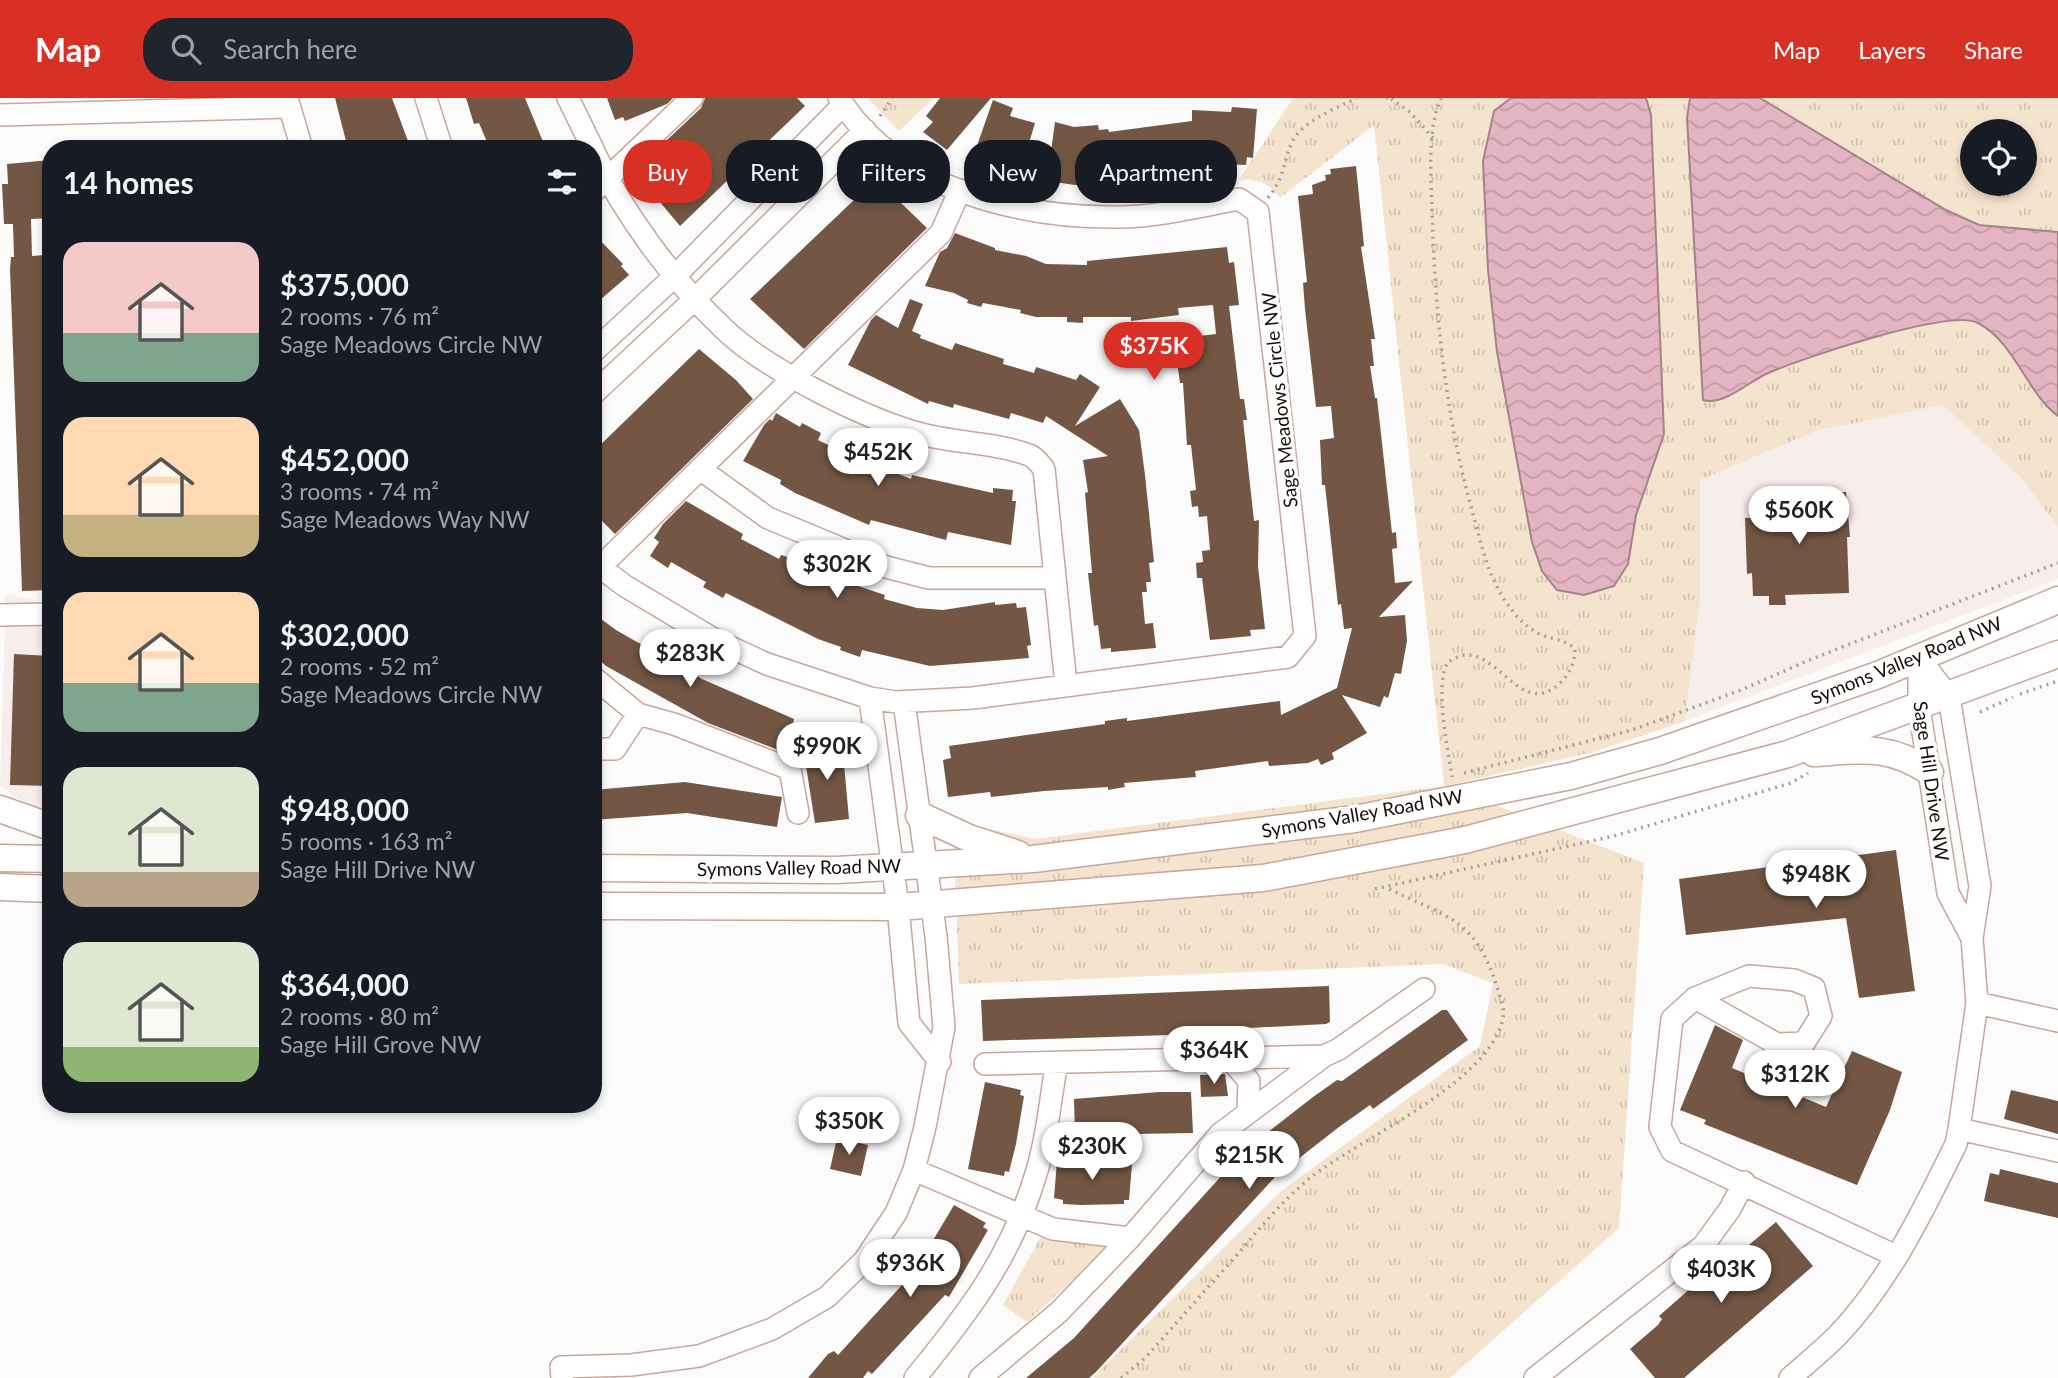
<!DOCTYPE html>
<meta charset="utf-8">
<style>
:root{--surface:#171b24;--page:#20242c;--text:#f1f3f6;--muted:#9ea1a6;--accent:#d93025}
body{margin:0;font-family:Lato,sans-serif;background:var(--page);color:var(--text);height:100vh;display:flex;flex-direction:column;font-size:26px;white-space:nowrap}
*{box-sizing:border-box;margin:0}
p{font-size:23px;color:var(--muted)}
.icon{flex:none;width:38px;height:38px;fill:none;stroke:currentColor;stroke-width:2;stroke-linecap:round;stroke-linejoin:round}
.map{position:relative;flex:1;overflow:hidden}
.drawer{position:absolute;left:42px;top:42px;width:560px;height:973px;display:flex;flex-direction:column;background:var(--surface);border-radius:28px;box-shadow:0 4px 10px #0003}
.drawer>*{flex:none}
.top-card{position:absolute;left:623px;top:42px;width:665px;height:63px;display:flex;gap:14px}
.fabs{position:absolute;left:1960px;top:21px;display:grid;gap:14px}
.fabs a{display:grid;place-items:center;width:77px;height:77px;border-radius:50%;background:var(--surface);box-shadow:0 4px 10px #0003;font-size:35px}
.price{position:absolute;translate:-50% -60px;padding:0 16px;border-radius:24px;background:#fff;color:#222;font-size:23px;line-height:46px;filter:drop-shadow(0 2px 4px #0008)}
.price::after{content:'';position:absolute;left:50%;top:42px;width:21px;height:16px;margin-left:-10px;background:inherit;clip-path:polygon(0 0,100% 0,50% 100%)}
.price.current{background:var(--accent);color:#fff}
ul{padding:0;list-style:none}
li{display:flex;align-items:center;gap:21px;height:175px;padding:0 21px}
li span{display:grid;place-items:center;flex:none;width:196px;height:140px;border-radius:21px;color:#555}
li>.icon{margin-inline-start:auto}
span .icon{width:84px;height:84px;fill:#fffc;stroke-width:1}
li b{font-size:30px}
h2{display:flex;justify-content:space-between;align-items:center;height:84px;padding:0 21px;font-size:30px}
.chip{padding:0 24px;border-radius:28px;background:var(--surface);box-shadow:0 4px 10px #0003;font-size:24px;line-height:63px}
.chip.current{background:var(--accent);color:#fff}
header{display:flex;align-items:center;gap:42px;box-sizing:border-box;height:98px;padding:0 35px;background:var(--accent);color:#fff}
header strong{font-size:33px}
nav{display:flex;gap:38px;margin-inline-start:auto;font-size:24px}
.search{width:490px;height:63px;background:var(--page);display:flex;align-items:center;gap:18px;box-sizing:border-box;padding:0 24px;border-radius:28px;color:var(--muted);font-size:26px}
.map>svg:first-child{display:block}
</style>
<header>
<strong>Map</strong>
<div class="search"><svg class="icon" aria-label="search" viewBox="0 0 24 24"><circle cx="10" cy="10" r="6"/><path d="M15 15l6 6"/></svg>Search here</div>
<nav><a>Map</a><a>Layers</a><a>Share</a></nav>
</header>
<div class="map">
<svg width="2058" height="1280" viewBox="0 0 2058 1280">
<defs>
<pattern id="grass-tufts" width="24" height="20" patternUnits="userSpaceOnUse" patternTransform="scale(1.75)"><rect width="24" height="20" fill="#f5e4cd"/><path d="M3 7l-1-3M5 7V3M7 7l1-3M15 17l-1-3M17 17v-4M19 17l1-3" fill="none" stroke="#d1c2af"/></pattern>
<pattern id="water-waves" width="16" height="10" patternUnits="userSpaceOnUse" patternTransform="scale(1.75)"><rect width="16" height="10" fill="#e3b4c1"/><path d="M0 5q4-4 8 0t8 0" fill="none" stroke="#c29aa4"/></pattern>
</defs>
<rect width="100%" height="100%" fill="#fbfbfb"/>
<path fill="#f7edea" d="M 1943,307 L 2021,380 L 2058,429 L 2058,481 L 1685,623 L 1700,503 L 1700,382 L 1816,333 Z
M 6,496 L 51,506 L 51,716 L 39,715 L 0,688 Z"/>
<path fill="url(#grass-tufts)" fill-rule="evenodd" d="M 867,0 L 934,0 L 899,33 Z
M 1293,0 L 2058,0 L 2058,429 L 2021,380 L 1943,307 L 1816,333 L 1700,382 L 1700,503 L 1685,623 L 1593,654 L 1446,688 L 1644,765 L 1619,1130 L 1450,1280 L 1092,1280 L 1281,1093 L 1480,948 L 1493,885 L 1442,866 L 959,886 L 953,723 L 1035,741 L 1444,688 L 1374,27 L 1280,100 C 1268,85 1258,81 1239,82 ZM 1972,33 L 2025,33 L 2025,86 L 1972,86 Z
M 1043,1135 L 1113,1145 L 1027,1224 L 1003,1207 Z"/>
<path fill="url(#water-waves)" stroke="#a6828a" stroke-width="2" d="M 1511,0 L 1646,0 L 1651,17 L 1664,336 L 1636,417 L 1628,466 L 1614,488 L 1584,497 L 1557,492 L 1542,473 L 1532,444 L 1497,254 L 1488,172 L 1483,63 L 1494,13 Z
M 1690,0 L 1760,0 L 1946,112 L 1979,127 L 2058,134 L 2058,318 C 2028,297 2015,244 1978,225 C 1950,210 1799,261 1766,276 C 1749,284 1723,308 1703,302 L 1687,20 Z"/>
<path fill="#735744" d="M 335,0 L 392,0 L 411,51 L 348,51 Z
M 466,0 L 525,0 L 546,51 L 490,51 L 479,25 L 474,26 Z
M 607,0 L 673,0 L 667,6 L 625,23 L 623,19 L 615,22 Z
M 705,0 L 797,0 L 805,8 L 680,128 L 634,73 L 701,10 Z
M 940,0 L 991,0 L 947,52 L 923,34 L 933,24 L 926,18 Z
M 993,2 L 1013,10 L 1010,18 L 1035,25 L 1018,82 L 996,75 L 998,71 L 972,62 Z
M 1232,9 L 1257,11 L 1253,60 L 1247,59 L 1246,67 L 1222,66 L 1222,73 L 1178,71 L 1179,79 L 1131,84 L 1075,87 L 1047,83 L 1055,24 L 1074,29 L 1098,27 L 1099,32 L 1108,31 L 1109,34 L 1192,23 L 1192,12 L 1231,14 Z
M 51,62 L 51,120 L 31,121 L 32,158 L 45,157 L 48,197 L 51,492 L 22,493 L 10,171 L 11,159 L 14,159 L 13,126 L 4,126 L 2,86 L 8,86 L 7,66 Z
M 1356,68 L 1364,148 L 1361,149 L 1375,241 L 1371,241 L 1374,268 L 1370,268 L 1375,300 L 1377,300 L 1392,435 L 1396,434 L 1397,450 L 1392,451 L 1395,485 L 1413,483 L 1379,519 L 1405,517 L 1407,543 L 1401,576 L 1395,575 L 1388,600 L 1384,598 L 1380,609 L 1342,597 L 1367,635 L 1332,655 L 1334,661 L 1321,667 L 1318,661 L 1308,665 L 1269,668 L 1268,663 L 1195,673 L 1196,679 L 1124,685 L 1125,689 L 1108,692 L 1108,689 L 1044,693 L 991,699 L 990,694 L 948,699 L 943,662 L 951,660 L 949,648 L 1105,626 L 1105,623 L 1127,620 L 1127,623 L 1280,603 L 1281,617 L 1337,590 L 1352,530 L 1344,531 L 1341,506 L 1338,507 L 1325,387 L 1322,387 L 1320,342 L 1334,340 L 1331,308 L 1316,309 L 1305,211 L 1303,185 L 1307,184 L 1298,98 L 1313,96 L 1312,87 L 1326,82 L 1325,77 L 1331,76 L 1330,71 Z
M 876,81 L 927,130 L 804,251 L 750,201 Z
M 593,135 L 623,166 L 621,168 L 629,177 L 593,208 Z
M 955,135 L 995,150 L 995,152 L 1026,158 L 1046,166 L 1087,167 L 1087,163 L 1227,149 L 1229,165 L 1234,164 L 1239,207 L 1229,208 L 1240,301 L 1244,301 L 1247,322 L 1243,322 L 1254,423 L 1259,422 L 1258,468 L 1265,531 L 1250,532 L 1251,538 L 1210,542 L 1202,480 L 1197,480 L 1196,465 L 1203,464 L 1202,453 L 1210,452 L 1207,418 L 1199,419 L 1198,408 L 1192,409 L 1190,393 L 1196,392 L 1191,347 L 1187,347 L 1183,285 L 1180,285 L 1174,241 L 1216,236 L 1213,207 L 1178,210 L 1179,217 L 1131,223 L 1131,219 L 1083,219 L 1083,225 L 1067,224 L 1067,219 L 1036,219 L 1020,215 L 1021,212 L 983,205 L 981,209 L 967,205 L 968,202 L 954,195 L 925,188 L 940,154 L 947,150 Z
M 910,201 L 923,206 L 912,233 L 921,237 L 920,240 L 952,252 L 955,245 L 1004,261 L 1003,266 L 1034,275 L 1036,269 L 1076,282 L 1080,276 L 1100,289 L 1075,328 L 1120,301 L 1139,332 L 1145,377 L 1154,464 L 1149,465 L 1151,484 L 1146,484 L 1147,494 L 1142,494 L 1145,526 L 1153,525 L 1156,550 L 1111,554 L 1111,550 L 1101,551 L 1098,527 L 1094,528 L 1088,475 L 1092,475 L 1085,395 L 1088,394 L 1083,362 L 1108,358 L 1046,318 L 1043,325 L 1011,315 L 1009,321 L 954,306 L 953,310 L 929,303 L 928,306 L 848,267 L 871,222 L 876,217 L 898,230 Z
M 699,251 L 736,282 L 753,301 L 615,436 L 593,414 L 593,354 Z
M 776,315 L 800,329 L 802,325 L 821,335 L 818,342 L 853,359 L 855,353 L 871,359 L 874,362 L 873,366 L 911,381 L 912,377 L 993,395 L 993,390 L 1013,392 L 1012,403 L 1016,403 L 1011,447 L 948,434 L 946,442 L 871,422 L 869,427 L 795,395 L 780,386 L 781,382 L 743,363 L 764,327 L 770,321 L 772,323 Z
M 1846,394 L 1850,439 L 1847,439 L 1849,495 L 1785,497 L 1786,507 L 1769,507 L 1769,498 L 1753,498 L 1752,475 L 1747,476 L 1745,420 L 1758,420 L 1757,397 Z
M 686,403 L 743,436 L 741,441 L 779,461 L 781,457 L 790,460 L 791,458 L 804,463 L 802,469 L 833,482 L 839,464 L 854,470 L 849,485 L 885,497 L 884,501 L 917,510 L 943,512 L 995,504 L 995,507 L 1016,505 L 1017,510 L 1026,509 L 1031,547 L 1027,548 L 1029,560 L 930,568 L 862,552 L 860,559 L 840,552 L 841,549 L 818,541 L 726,495 L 723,500 L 703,489 L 706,484 L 671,464 L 668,470 L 650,458 L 659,444 L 654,440 L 663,426 Z
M 593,515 L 616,532 L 702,581 L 794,621 L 786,655 L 708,625 L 606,568 L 593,556 Z
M 14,556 L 51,558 L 51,688 L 10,687 Z
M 842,644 L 849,721 L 815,725 L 803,649 Z
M 685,684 L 782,699 L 777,729 L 687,715 L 593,722 L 593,692 Z
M 1896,752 L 1915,893 L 1859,900 L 1846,820 L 1686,837 L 1679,781 Z
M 1329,888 L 1330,924 L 1326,926 L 1229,931 L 1200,936 L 983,943 L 981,902 Z
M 1442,912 L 1447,912 L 1468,942 L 1373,1011 L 1370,1007 L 1339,1029 L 1275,1079 L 1096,1274 L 1089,1280 L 1026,1280 L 1074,1240 L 1245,1052 L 1313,999 L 1337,982 L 1342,983 Z
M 1715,927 L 1743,942 L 1732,970 L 1826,1009 L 1852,953 L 1902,974 L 1890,1012 L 1857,1087 L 1704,1026 L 1706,1022 L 1680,1012 Z
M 1225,976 L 1228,998 L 1201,999 L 1200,977 Z
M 985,984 L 1021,992 L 1020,997 L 1024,998 L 1016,1046 L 1009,1074 L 1005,1073 L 1004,1078 L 968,1071 Z
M 2011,992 L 2058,1003 L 2058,1036 L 2004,1021 Z
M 1159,994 L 1191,994 L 1193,1035 L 1075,1037 L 1074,1001 Z
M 837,1040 L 868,1047 L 861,1078 L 830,1071 Z
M 1076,1061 L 1132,1066 L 1129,1102 L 1124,1102 L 1124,1106 L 1081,1107 L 1063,1106 L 1063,1102 L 1054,1100 L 1057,1063 Z
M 2000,1071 L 2058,1085 L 2058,1120 L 1984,1103 L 1990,1075 L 1999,1077 Z
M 954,1107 L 986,1125 L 983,1129 L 988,1132 L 949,1199 L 945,1197 L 872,1276 L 868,1273 L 863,1280 L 808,1280 L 828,1256 L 834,1253 L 838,1257 L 903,1186 L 906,1188 Z
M 1776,1124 L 1813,1168 L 1684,1280 L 1655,1280 L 1630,1251 L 1658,1227 L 1662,1221 L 1659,1218 L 1700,1182 L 1703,1186 Z"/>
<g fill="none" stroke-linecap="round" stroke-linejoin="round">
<defs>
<path id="minor" d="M 287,0 L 302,51
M 426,0 L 442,51
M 568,0 L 593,51
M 0,17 L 289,9
M 593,52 C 624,116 672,182 724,231 C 765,271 869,323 925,337 C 958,345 997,345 1029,357 C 1035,359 1040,366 1044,371 L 1066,587
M 593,94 L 692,0
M 593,254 L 676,177 L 843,7
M 593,296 L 695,201 L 865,32
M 700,371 L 768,420 L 886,469 L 929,480 L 1055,480
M 593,464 L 625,488 L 717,543 L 767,566 L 870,600 L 896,604 L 973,600 L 1288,559 L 1305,538 L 1258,114 L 1239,101 C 1201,108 1161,118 1123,119 C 1023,121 895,91 839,0
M 600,469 L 941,135 L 960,92
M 0,517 L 51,516
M 1919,560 L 1919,609 L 1948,795 L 1972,840
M 593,579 L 638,616 L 615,651 L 593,651
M 870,600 L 898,809 L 909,925 L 940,964
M 638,616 L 674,626 L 790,671 L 798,715
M 1695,900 L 1777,946 L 1804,945 L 1821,918 L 1814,890 L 1794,882 L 1749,878 L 1695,900 L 1672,921 L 1660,1029 L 1672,1053 L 1896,1158
M 1977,905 L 2058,923
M 1230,961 L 1249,983 L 1248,1013
M 985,966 L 1324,958
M 1959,1031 L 2058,1053
M 914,1072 L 1053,1131 L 1130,1140
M 562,1280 L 561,1269 L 631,1267 L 699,1258 L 772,1231 L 827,1199 L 864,1163 L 896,1115 L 914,1072 L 925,1029 L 944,929 L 936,838 L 904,604
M 915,1280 C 968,1215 1010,1161 1035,1079 C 1047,1042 1050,1002 1057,964
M 980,1280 L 1059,1214 L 1130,1140 L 1220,1036 L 1324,958 L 1339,951 L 1424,891
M 1535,1280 L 1703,1148 L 1730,1111 L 1744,1084
M 1790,1280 C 1806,1266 1823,1252 1838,1237 C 1890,1182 1923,1113 1956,1046 L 1959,1031 L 1977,905 L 1972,840 L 1980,788 L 1949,599 L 1919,560"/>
<path id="major" d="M 1814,655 C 1861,652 1889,646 1930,674
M 0,711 L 51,729
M 919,717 L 969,740 L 1018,756
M 0,760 L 51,761
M 593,770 L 837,772 L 1033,761 L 1355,721 L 1571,678 L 1660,653 L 1878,577 L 2058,502
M 0,789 L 51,791
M 593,808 L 898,809 L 1263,780 L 1465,742 L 1788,656 L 2058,556"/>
</defs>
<use href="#minor" stroke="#caa59a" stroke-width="24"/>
<use href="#major" stroke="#caa59a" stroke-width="29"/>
<path stroke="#a5a09f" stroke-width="3.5" stroke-dasharray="2 5" stroke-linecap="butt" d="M 1386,0 L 1394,0
M 1441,0 C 1427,32 1431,76 1432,111 C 1435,214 1445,317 1473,416 C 1481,444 1486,471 1501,496 C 1511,513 1524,529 1542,537 C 1554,542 1565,541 1575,551 C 1575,563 1570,576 1560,585 C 1524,619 1502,560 1469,557 C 1461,556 1454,561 1448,564 C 1434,587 1448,652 1452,679
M 1391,1 L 1410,14 L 1433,40
M 880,18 L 892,0
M 1268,100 C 1286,77 1282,67 1292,44 C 1302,23 1337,10 1357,0
M 2020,596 L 2058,583
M 1980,614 L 2013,599
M 1464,675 L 1632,632 L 1741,592 L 1814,560 L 2058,465
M 1375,791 L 1614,738 L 1791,685 L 1808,675
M 1121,1280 L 1145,1260 C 1176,1226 1206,1191 1237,1157 C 1260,1130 1282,1103 1310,1080 C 1359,1041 1491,984 1503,920 C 1505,910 1500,900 1497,889 C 1475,819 1446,819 1385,789"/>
<use href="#minor" stroke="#fff" stroke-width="21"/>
<use href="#major" stroke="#fff" stroke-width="26"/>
</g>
<g text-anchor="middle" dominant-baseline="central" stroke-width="7" stroke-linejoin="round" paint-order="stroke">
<g font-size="19" fill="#190c08" stroke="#fff">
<text transform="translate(1279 302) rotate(-96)">Sage Meadows Circle NW</text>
<text transform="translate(1906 562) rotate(-22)">Symons Valley Road NW</text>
<text transform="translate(1932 683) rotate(82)">Sage Hill Drive NW</text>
<text transform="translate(1362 715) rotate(-10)">Symons Valley Road NW</text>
<text transform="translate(799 769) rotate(-1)">Symons Valley Road NW</text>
</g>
</g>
</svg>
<div class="fabs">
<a><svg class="icon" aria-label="locate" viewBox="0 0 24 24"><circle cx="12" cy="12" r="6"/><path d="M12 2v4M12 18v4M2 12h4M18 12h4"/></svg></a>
</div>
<b class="price current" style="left:1154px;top:284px">$375K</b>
<b class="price" style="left:878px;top:390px">$452K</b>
<b class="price" style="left:1799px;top:448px">$560K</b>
<b class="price" style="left:837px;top:502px">$302K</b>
<b class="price" style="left:690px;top:591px">$283K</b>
<b class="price" style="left:827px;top:684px">$990K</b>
<b class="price" style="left:1816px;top:812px">$948K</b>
<b class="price" style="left:1214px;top:988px">$364K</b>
<b class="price" style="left:1795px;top:1012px">$312K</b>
<b class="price" style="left:849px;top:1059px">$350K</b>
<b class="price" style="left:1092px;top:1084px">$230K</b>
<b class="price" style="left:1249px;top:1093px">$215K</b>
<b class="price" style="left:910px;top:1201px">$936K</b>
<b class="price" style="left:1721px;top:1207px">$403K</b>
<div class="top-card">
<a class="chip current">Buy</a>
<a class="chip">Rent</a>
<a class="chip">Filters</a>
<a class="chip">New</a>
<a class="chip">Apartment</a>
</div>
<section class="drawer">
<h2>14 homes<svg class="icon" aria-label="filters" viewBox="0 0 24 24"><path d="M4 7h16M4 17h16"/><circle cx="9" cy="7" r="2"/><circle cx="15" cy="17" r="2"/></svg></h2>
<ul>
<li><span style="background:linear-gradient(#f6c9c9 65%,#7fa58c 0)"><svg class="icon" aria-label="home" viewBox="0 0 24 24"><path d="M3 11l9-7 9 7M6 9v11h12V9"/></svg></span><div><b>$375,000</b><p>2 rooms · 76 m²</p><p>Sage Meadows Circle NW</p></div></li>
<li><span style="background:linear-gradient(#ffd9b3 70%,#c2b280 0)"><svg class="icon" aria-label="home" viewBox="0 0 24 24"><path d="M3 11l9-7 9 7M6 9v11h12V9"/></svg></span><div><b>$452,000</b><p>3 rooms · 74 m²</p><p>Sage Meadows Way NW</p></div></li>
<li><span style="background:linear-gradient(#ffd9b3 65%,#7fa58c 0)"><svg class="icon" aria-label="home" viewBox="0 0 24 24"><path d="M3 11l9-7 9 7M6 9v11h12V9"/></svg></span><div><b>$302,000</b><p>2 rooms · 52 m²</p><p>Sage Meadows Circle NW</p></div></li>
<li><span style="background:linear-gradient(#dfe7d0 75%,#b9a48a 0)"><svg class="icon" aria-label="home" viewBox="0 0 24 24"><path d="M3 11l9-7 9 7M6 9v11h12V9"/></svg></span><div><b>$948,000</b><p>5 rooms · 163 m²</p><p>Sage Hill Drive NW</p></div></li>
<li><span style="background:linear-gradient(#dfe7d0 75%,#8fb573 0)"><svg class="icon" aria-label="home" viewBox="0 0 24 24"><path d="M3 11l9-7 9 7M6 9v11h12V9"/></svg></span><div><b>$364,000</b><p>2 rooms · 80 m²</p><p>Sage Hill Grove NW</p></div></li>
</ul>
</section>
</div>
